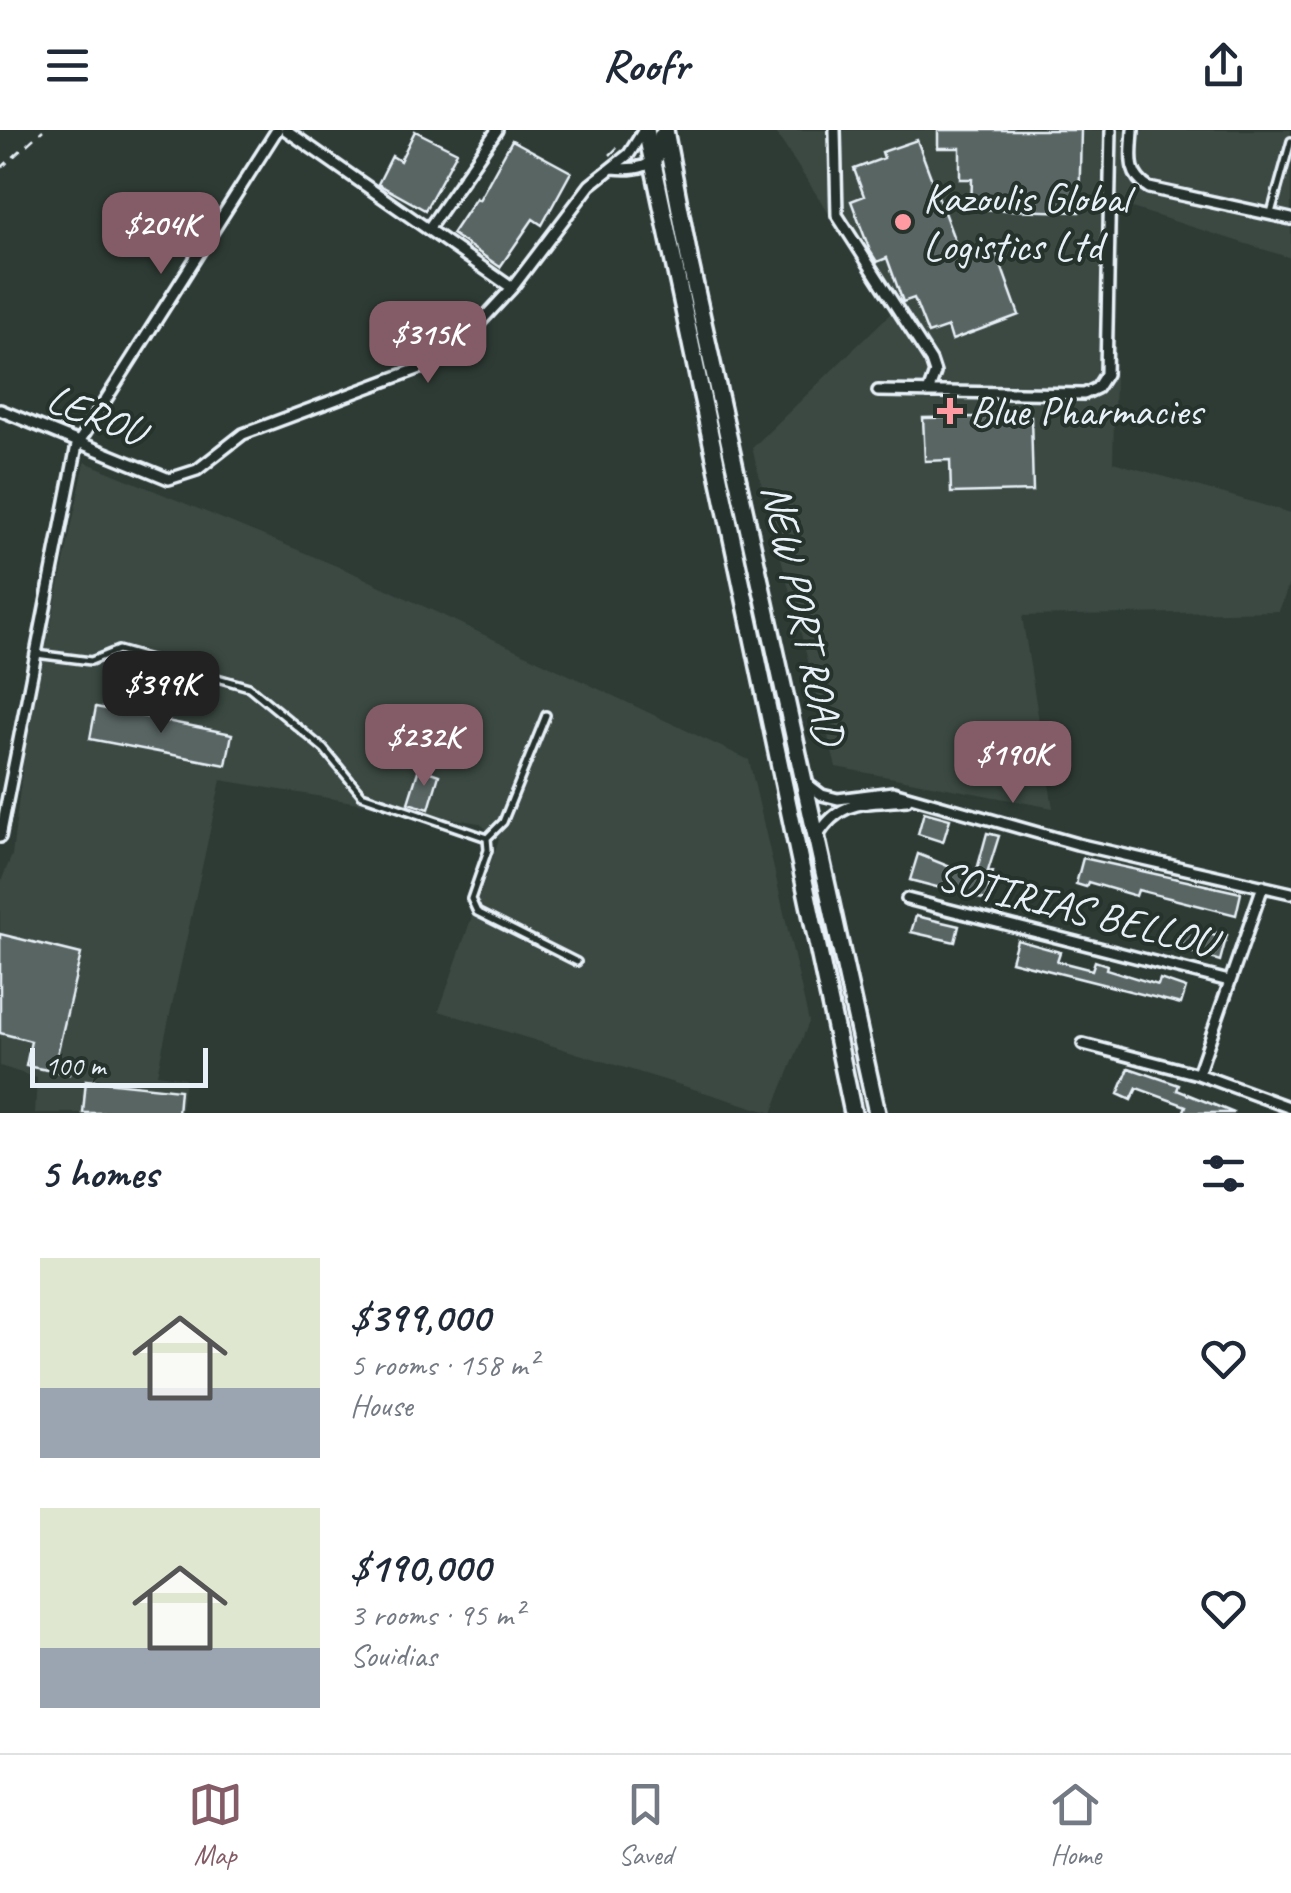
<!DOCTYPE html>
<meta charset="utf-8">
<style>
:root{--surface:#fff;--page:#f6f6f7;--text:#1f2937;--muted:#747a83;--line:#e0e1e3;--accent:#845c67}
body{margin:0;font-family:Caveat,sans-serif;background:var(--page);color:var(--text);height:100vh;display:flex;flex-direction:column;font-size:38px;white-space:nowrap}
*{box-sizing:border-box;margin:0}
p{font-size:32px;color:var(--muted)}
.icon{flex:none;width:55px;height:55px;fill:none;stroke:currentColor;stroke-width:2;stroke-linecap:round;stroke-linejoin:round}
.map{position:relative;height:983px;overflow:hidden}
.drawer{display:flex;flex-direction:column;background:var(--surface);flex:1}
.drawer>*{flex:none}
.scale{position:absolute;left:30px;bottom:25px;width:178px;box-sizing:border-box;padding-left:10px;border:5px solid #e8f1f8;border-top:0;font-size:28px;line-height:35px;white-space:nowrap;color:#e8f1f8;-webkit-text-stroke:8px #26332d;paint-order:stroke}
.price{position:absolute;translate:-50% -85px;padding:0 22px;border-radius:20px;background:var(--accent);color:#fff;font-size:32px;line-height:65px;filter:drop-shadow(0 2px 5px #0008)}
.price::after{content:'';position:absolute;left:50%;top:60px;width:30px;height:22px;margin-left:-15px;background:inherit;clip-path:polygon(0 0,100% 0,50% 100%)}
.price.selected{background:#222;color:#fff}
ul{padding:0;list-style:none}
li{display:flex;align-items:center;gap:30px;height:250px;padding:0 40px}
li span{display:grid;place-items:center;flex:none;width:280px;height:200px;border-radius:0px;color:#555}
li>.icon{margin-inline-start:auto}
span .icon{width:120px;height:120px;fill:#fffc;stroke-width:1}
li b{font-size:42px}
h2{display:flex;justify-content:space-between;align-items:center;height:120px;padding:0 40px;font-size:42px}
header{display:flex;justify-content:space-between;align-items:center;height:130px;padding:0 40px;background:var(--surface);font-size:45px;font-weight:800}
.tab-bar{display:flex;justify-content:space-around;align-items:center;height:140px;border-top:2px solid var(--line);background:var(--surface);font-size:28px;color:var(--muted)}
.tab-bar a{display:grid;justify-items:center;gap:5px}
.tab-bar .selected{color:var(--accent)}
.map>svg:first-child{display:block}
</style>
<header><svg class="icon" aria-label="menu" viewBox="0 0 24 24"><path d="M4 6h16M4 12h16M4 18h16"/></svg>Roofr<svg class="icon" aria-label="share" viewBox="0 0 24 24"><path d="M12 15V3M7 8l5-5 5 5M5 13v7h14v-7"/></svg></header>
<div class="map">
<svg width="1291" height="983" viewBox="0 0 1291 983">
<rect width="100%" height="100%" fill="#2e3b35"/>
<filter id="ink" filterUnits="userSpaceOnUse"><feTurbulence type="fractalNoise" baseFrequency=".01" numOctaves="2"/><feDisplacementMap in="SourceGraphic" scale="20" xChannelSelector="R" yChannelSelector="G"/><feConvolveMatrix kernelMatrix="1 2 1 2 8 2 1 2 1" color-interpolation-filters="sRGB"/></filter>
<g filter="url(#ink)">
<path fill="#3b4843" d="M 774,0 L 1291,0 L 1291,128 L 1119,74 L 1113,332 L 1291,383 L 1291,449 L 1279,481 L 1022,486 L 1053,678 L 836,637 L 752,318 L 893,181 Z
M 85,332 L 351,442 L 749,630 L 809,892 L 772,983 L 439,881 L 499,709 L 479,693 L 221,650 L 157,944 L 185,948 L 181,983 L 35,983 L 37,948 L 0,936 L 0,754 L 12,725 L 25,617 Z"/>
<path fill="#596563" stroke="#e8f1f8" stroke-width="2.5" d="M 938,0 L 1081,0 L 1079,82 L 971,79 L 972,49 L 960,49 L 960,18 L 938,18 Z
M 415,1 L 457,22 L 425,80 L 378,54 L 392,26 L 400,31 Z
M 512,10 L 571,42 L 542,95 L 533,89 L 500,137 L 452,104 L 476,68 L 479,70 Z
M 917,10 L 960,125 L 993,113 L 1019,185 L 952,210 L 948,197 L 928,204 L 914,168 L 903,172 L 887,128 L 877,132 L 870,121 L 851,71 L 864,66 L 854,39 L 884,28 L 882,22 Z
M 1031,286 L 1033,361 L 951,363 L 950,330 L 925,331 L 923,288 Z
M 96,577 L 232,604 L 226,635 L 90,609 Z
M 419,638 L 439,645 L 429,679 L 408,673 Z
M 924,682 L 950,689 L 943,712 L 918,704 Z
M 987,703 L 999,706 L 988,741 L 993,742 L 986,770 L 910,750 L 918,724 L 975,747 Z
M 1083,728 L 1241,763 L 1236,785 L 1138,760 L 1136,766 L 1088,752 L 1086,757 L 1076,754 Z
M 916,786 L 959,796 L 955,812 L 911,802 Z
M 1187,798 L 1216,806 L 1217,803 L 1227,805 L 1220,831 L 1181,819 Z
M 0,804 L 81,824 L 56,929 L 71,932 L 69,944 L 26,936 L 31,911 L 0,903 Z
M 1017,810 L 1060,822 L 1057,831 L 1092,840 L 1095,831 L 1107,835 L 1106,839 L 1158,855 L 1160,849 L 1186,858 L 1181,874 L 1011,831 Z
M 1129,938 L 1179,955 L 1177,960 L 1234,983 L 1183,983 L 1186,976 L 1137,958 L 1131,970 L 1118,964 Z
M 86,950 L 180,960 L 178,983 L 83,983 Z"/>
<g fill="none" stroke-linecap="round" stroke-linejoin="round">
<defs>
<path id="lane" d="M 1271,83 L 1291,11
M 36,524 L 91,531 L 118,520 L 249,557 L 324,619 L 362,665 L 487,708
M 546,585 L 503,692 L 487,708 L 488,720 L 471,769 L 477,782 L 577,832"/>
<path id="street" d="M 286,0 L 512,158
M 835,0 L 837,85 L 931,231 L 935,243 L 928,262
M 1133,0 C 1132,24 1126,44 1149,58 L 1291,89
M 613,38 C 629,40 646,39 659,27 L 659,5
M 429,98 L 497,0
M 878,261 L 1084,264 L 1097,258 L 1106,244 L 1111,0
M 0,280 L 169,349 L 197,340 L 243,304 L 431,234 L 471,202 L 512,158 L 590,55 L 629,24 L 644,0
M 806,653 L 822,665 L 838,669 L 893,662 L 1077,714 L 1291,763
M 0,707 L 77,315 L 277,0
M 817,707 C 840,668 866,674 907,670
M 907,769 L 1229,851
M 1083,914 L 1198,944 L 1291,978
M 1198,944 L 1263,756"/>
<path id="primary" d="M 646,0 L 853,983
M 665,0 L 690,133 L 877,983"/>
</defs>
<use href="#lane" stroke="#e8f1f8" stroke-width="12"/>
<use href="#street" stroke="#e8f1f8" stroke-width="16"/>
<use href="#primary" stroke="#e8f1f8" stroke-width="22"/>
<path stroke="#e8f1f8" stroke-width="2.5" stroke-dasharray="10 8" stroke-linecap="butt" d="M 610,25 L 622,13
M 0,39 L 43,0"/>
<use href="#lane" stroke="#26332d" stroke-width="5"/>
<use href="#street" stroke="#26332d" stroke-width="9"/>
<use href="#primary" stroke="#26332d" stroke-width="15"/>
</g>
</g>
<g fill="#ff9aa2" stroke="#26332d" stroke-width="4">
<circle cx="903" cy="92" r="10"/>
<path d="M945 266h10v10h10v10h-10v10h-10v-10h-10v-10h10z"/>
</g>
<g text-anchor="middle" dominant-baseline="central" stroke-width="8" stroke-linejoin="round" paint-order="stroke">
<g font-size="42" fill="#e8f1f8" stroke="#26332d" text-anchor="start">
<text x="923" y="68">Kazoulis Global<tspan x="923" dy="48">Logistics Ltd</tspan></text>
<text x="970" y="281">Blue Pharmacies</text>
</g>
<g font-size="42" fill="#e8f1f8" stroke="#26332d">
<text transform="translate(96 285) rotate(22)">LEROU</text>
<text transform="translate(803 484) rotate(78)">NEW PORT ROAD</text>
<text transform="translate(1076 779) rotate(14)">SOTIRIAS BELLOU</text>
</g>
</g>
</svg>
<div class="scale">100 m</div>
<b class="price" style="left:161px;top:147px">$204K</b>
<b class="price" style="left:428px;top:256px">$315K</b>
<b class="price selected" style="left:161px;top:606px">$399K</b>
<b class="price" style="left:424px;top:659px">$232K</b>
<b class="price" style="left:1013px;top:676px">$190K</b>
</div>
<section class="drawer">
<h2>5 homes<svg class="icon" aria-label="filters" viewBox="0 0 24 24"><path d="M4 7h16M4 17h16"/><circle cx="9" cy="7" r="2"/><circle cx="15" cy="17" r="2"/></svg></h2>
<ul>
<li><span style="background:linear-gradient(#dfe7d0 65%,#9aa5b1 0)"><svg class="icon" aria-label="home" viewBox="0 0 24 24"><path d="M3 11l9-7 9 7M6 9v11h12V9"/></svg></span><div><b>$399,000</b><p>5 rooms · 158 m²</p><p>House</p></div><svg class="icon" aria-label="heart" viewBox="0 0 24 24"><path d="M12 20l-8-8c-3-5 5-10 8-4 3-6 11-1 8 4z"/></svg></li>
<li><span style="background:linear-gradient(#dfe7d0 70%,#9aa5b1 0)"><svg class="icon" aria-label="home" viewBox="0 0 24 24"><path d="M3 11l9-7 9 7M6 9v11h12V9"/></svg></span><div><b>$190,000</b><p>3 rooms · 95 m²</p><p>Souidias</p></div><svg class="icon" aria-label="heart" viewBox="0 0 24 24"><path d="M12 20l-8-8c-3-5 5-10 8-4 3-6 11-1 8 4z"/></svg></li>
</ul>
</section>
<nav class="tab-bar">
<a class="selected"><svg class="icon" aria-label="map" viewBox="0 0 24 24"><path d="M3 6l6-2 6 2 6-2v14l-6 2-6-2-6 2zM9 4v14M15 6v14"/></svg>Map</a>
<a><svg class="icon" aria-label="saved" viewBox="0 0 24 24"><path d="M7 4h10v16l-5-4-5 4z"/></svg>Saved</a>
<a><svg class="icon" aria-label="home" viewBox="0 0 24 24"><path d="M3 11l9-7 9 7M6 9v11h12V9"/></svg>Home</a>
</nav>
